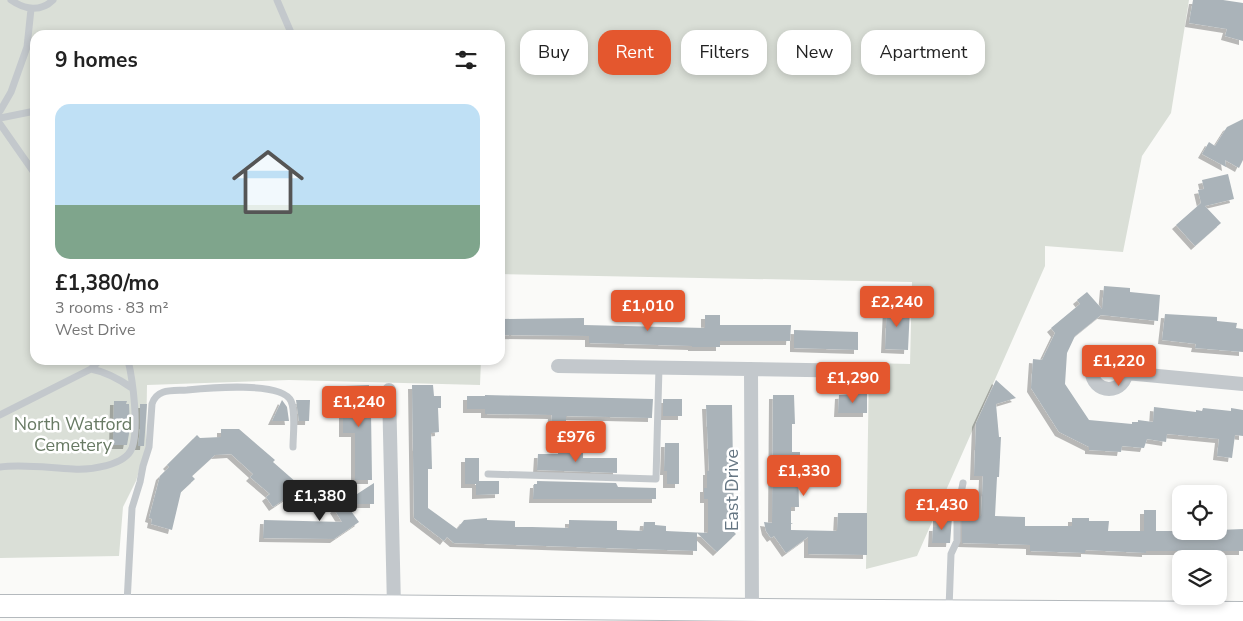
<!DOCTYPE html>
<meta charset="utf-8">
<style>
:root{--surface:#fff;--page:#f6f6f6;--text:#222;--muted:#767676;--line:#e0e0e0;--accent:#e4572e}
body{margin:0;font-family:"Nunito Sans",sans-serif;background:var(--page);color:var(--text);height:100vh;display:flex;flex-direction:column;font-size:19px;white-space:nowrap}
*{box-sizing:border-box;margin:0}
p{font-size:16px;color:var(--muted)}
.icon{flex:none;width:28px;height:28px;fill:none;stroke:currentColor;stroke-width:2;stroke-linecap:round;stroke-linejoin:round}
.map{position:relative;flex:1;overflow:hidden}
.panel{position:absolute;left:30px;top:30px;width:475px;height:335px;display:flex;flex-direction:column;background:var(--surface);border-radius:15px;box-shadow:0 2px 8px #0003}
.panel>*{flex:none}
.top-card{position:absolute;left:520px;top:30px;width:475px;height:45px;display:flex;gap:10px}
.fabs{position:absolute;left:1172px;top:485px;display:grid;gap:10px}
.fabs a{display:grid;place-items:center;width:55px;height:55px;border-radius:10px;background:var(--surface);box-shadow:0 2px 8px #0003;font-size:25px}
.price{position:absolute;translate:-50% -42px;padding:0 11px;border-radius:5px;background:var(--accent);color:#fff;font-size:16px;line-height:32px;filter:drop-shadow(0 1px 2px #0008)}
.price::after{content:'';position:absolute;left:50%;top:30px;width:15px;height:11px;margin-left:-8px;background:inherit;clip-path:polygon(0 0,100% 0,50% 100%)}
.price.current{background:#222;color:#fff}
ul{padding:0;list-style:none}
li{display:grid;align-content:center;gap:10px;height:265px;padding:0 25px}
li+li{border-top:1px solid var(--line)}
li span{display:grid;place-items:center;height:155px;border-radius:15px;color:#555}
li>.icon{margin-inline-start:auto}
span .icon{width:90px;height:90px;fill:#fffc;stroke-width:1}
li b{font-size:21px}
h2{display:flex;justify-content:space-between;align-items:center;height:60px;padding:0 25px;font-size:21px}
.pill{padding:0 18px;border-radius:15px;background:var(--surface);box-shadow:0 2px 8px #0003;font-size:18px;line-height:45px}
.pill.current{background:var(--accent);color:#fff}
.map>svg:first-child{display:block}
</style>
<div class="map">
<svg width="1243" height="621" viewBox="0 0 1243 621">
<defs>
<filter id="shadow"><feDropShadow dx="-4" dy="4" stdDeviation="0" flood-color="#0004"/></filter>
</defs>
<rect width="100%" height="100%" fill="#fafaf8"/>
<path fill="#dadfd7" d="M 0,0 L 1189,0 L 1171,113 L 1142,156 L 1123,252 L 1045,246 L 1045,266 L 917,556 L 866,569 L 869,363 L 910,364 L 912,282 L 500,274 L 500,35 L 35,35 L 35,360 L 481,360 L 480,385 L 289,380 L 147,385 L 146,447 L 136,481 L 123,507 L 119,556 L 0,558 Z"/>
<path fill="#aab3b9" filter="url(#shadow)" d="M 1193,0 L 1223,0 L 1243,3 L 1243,41 L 1225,36 L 1227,29 L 1189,23 Z
M 1243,119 L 1243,160 L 1239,168 L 1225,160 L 1226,167 L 1202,154 L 1209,142 L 1215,146 L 1227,127 Z
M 1228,174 L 1234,199 L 1205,206 L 1221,223 L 1195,246 L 1176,225 L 1201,203 L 1198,190 L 1204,189 L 1202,180 Z
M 1104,286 L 1130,288 L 1130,292 L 1160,295 L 1158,321 L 1101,315 L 1075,336 L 1067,353 L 1065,384 L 1089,420 L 1132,424 L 1132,422 L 1138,422 L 1138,420 L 1153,422 L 1154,407 L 1196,412 L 1196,410 L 1202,411 L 1203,408 L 1231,411 L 1231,408 L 1243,410 L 1243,436 L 1235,435 L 1232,458 L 1217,456 L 1219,439 L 1167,434 L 1166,442 L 1147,439 L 1144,448 L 1122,446 L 1121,452 L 1089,450 L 1089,447 L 1059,432 L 1031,388 L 1033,359 L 1042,360 L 1055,333 L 1051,328 L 1080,304 L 1077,300 L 1087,292 L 1102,309 Z
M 887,306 L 910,307 L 908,350 L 885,349 Z
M 1165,314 L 1217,317 L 1217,321 L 1237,323 L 1236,328 L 1243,329 L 1243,352 L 1195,348 L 1196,344 L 1162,340 Z
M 705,315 L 720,315 L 720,325 L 791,325 L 790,341 L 720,341 L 720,347 L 692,347 L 692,346 L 589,343 L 589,336 L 500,335 L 500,319 L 584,318 L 584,325 L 705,328 Z
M 794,330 L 858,332 L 858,350 L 794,348 Z
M 996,380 L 1016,398 L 996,404 L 999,437 L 1001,437 L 999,477 L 997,477 L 995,516 L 1025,517 L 1025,526 L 1072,526 L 1072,518 L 1089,518 L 1089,521 L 1109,521 L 1108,531 L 1144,531 L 1144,510 L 1156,510 L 1156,531 L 1219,531 L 1219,530 L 1243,529 L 1243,551 L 1146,551 L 1146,553 L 1085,550 L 1085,553 L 1030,551 L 1030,545 L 962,543 L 962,517 L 981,516 L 983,476 L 974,476 L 976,423 Z
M 369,385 L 370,411 L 371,411 L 372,480 L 355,480 L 355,433 L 343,433 L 343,397 L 345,397 L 345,386 Z
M 412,385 L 433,385 L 434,396 L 441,396 L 441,408 L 438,408 L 439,432 L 431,433 L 432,469 L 428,469 L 428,508 L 457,529 L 464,520 L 487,518 L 487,520 L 515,521 L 515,527 L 532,527 L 569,528 L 569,520 L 617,521 L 617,530 L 643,531 L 644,522 L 655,522 L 655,525 L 666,526 L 666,531 L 708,533 L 708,499 L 704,499 L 704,488 L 707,488 L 707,471 L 709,471 L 706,405 L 732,405 L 734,526 L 731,529 L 736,534 L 717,552 L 697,533 L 697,551 L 454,543 L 447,537 L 444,541 L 414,518 Z
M 853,394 L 867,394 L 867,413 L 838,413 L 839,395 Z
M 485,395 L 653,399 L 652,416 L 652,418 L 566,416 L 566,423 L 551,423 L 552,415 L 485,414 L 485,409 L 467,409 L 467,396 L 485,396 Z
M 773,395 L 794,395 L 795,424 L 792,424 L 792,452 L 800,452 L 800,464 L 798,464 L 799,507 L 791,507 L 791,523 L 793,523 L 791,524 L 791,530 L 837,531 L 838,513 L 867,513 L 867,555 L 808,554 L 808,537 L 786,553 L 774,536 L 771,538 L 766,531 L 764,522 L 772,523 Z
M 663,399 L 682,399 L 682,416 L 663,416 Z
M 282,400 L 287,407 L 289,421 L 272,421 Z
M 296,400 L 310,400 L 309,421 L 299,421 Z
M 114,401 L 127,401 L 126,404 L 129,404 L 130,428 L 127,445 L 113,445 Z
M 140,404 L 147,404 L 144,446 L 138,446 L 140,429 Z
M 221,429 L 239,429 L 275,460 L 273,462 L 297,483 L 297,491 L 273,507 L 266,497 L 270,494 L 250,477 L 253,474 L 231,454 L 215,455 L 192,476 L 195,479 L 181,492 L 172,530 L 151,524 L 152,519 L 149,518 L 160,476 L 169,467 L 167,465 L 197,435 L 200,438 L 221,437 Z
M 665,443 L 679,443 L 679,484 L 667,484 L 667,471 L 664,471 Z
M 558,451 L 583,452 L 583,458 L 617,458 L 617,473 L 537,470 L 538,454 L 558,454 Z
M 465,458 L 479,458 L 479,481 L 499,481 L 499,494 L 476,495 L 476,484 L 465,484 Z
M 537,481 L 616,483 L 618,487 L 656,488 L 656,499 L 533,499 L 534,484 L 537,484 Z
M 374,483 L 374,504 L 346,504 L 359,522 L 334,539 L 263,538 L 264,520 L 342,522 L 334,509 Z
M 937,517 L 952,517 L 950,543 L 932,543 L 933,527 L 937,527 Z"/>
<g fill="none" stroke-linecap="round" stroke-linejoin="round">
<defs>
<path id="trunk" d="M 0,606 L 343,606 L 878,611 L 1243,613"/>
</defs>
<use href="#trunk" stroke="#b4b9bd" stroke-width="24"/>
<path stroke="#c3c8cc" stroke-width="7" d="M 11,0 C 25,10 41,12 53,0
M 277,0 L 292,35
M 0,111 L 11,92 L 27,47 L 31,9
M 0,118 L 35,111
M 0,124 L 35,174
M 91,369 C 107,372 119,379 132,388
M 0,415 L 91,369 L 100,360
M 0,467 C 24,464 49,468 73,469 C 90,470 125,466 132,448 C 139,428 133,381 128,360
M 488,474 L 656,479 L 659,367
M 127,603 L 132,508 L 140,482 L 143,466 L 149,447 L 152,404 C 157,388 173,391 187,390 C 207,388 282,381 291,401 C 296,412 293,435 293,447
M 949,609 L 951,554 L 957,541 L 957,513 L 963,483"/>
<path stroke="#c3c8cc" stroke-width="14" d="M1092 372a17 17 0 1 1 34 0a17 17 0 1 1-34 0Z
M 558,366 L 865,371
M 751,369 L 752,610
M 1126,373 L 1243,384
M 389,390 L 394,607"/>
<use href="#trunk" stroke="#fff" stroke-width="22"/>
</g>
<g text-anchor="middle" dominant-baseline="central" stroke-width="5" stroke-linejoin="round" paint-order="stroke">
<g font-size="18" fill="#687a64" stroke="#fff">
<text x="73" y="424">North Watford<tspan x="73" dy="21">Cemetery</tspan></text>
</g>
<g font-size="18" fill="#657683" stroke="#fff">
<text transform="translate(732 490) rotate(-90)">East Drive</text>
</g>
</g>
</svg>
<div class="fabs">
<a><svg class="icon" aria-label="locate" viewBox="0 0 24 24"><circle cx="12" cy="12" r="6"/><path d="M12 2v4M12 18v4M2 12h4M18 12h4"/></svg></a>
<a><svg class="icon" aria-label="layers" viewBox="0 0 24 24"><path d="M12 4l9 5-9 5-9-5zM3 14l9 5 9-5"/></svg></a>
</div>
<b class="price" style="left:897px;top:328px">£2,240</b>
<b class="price" style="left:648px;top:332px">£1,010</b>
<b class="price" style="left:1119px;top:387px">£1,220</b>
<b class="price" style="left:853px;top:404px">£1,290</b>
<b class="price" style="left:359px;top:428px">£1,240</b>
<b class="price" style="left:576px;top:463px">£976</b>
<b class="price" style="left:804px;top:497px">£1,330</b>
<b class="price current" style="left:320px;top:522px">£1,380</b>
<b class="price" style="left:942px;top:531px">£1,430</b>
<div class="top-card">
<a class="pill">Buy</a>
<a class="pill current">Rent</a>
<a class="pill">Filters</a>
<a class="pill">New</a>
<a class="pill">Apartment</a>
</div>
<section class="panel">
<h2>9 homes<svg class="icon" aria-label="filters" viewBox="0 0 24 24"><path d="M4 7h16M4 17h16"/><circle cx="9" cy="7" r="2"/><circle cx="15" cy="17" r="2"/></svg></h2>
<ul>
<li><span style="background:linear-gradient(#bfe0f5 65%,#7fa58c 0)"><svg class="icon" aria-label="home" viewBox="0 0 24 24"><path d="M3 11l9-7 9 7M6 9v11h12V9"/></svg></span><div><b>£1,380/mo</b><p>3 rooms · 83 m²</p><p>West Drive</p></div></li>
</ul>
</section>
</div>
